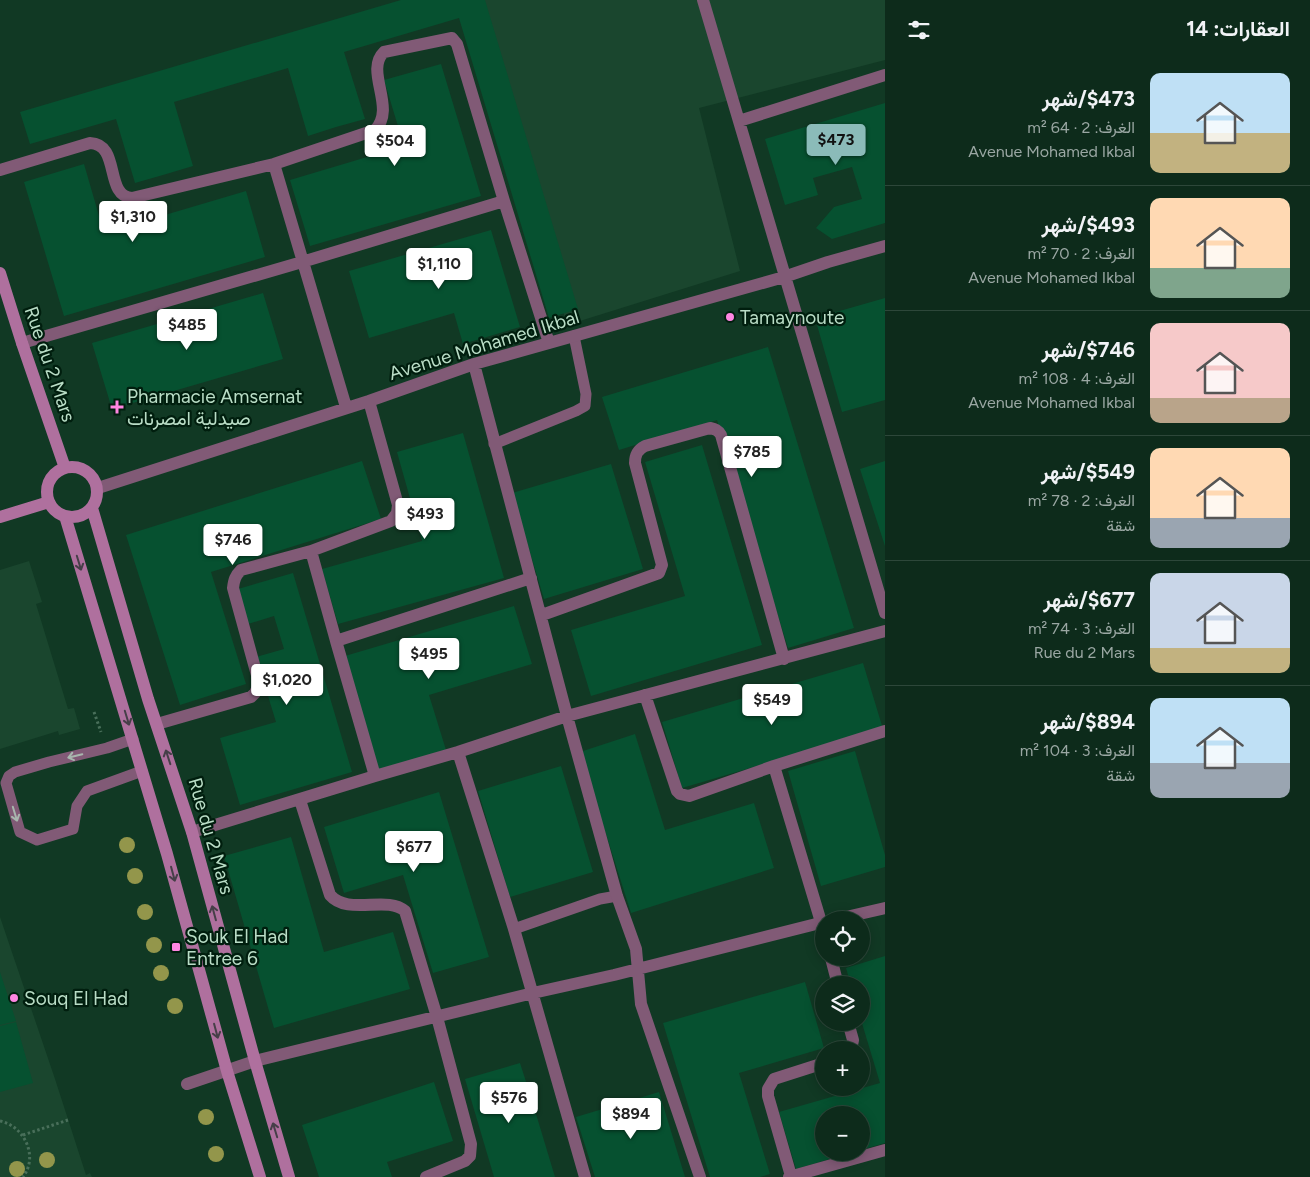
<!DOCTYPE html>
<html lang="ar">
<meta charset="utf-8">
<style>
:root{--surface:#0d2b1b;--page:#1b3728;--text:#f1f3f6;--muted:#9aa7a3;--line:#2d473a;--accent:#8bbbb9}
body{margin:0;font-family:Figtree,Vazirmatn,sans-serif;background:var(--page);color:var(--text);direction:rtl;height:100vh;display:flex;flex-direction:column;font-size:19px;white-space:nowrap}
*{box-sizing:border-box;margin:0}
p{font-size:16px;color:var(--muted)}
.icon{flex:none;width:28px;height:28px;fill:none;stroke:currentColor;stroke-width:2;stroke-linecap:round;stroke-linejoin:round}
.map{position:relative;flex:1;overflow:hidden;direction:ltr}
.side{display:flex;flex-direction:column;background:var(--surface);width:425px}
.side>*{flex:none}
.controls{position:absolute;left:815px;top:911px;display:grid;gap:10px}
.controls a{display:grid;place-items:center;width:55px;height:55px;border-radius:50%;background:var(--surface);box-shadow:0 2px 12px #0003,0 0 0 1px var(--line);font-size:25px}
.price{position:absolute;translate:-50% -42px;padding:0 11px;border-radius:5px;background:#fff;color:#222;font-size:16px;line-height:32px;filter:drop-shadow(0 1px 2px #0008)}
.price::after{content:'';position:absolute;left:50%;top:30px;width:15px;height:11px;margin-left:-8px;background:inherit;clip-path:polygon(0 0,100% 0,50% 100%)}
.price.on{background:var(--accent);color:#111}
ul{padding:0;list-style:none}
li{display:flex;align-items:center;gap:15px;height:125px;padding:0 20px}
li+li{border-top:1px solid var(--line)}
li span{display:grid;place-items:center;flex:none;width:140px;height:100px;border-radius:10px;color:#555}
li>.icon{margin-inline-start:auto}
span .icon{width:60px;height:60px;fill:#fffc;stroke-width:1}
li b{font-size:21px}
h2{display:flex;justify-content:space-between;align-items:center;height:60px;padding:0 20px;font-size:21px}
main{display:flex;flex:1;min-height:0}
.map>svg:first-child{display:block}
</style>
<main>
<section class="side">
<h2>العقارات: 14<svg class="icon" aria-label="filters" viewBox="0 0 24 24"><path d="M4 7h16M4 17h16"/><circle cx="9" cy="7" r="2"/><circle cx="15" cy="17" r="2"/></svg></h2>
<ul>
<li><span style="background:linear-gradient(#bfe0f5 60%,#c2b280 0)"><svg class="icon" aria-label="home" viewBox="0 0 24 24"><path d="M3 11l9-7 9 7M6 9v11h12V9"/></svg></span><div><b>$473/شهر</b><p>الغرف: 2 · 64 m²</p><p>Avenue Mohamed Ikbal</p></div></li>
<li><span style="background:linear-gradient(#ffd9b3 70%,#7fa58c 0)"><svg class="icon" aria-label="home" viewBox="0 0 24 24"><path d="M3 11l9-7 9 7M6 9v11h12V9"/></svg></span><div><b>$493/شهر</b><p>الغرف: 2 · 70 m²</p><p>Avenue Mohamed Ikbal</p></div></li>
<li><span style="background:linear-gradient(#f6c9c9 75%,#b9a48a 0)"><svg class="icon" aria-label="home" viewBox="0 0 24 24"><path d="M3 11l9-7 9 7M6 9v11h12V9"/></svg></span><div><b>$746/شهر</b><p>الغرف: 4 · 108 m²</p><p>Avenue Mohamed Ikbal</p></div></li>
<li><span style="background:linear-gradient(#ffd9b3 70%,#9aa5b1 0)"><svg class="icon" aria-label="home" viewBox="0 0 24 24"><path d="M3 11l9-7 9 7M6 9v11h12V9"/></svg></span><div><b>$549/شهر</b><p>الغرف: 2 · 78 m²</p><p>شقة</p></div></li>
<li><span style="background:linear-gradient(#c9d6e8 75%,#c2b280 0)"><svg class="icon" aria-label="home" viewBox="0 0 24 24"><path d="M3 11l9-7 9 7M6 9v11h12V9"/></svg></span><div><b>$677/شهر</b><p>الغرف: 3 · 74 m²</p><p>Rue du 2 Mars</p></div></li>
<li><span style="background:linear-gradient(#bfe0f5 65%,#9aa5b1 0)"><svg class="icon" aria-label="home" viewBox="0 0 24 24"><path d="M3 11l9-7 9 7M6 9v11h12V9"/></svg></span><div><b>$894/شهر</b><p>الغرف: 3 · 104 m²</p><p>شقة</p></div></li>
</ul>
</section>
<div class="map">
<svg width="885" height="1177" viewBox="0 0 885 1177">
<rect width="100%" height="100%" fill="#113924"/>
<path fill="#1a462e" d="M 474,0 L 885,0 L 885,60 L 699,108 L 740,271 L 567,325 Z
M 29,561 L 42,602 L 36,604 L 68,709 L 74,708 L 80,729 L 59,735 L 58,731 L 0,749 L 0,570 Z
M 0,917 L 55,1079 L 86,1175 L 90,1173 L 92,1177 L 0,1177 Z"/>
<path fill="#065130" d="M 401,0 L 485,0 L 578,309 L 549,318 L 459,18 L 344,52 L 365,119 L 336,127 L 308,136 L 288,68 L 174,102 L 193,166 L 163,175 L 135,183 L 116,119 L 30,144 L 20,112 Z
M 441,64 L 481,196 L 310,246 L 290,180 L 404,146 L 384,80 Z
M 885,103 L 885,223 L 832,239 L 816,228 L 834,207 L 862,199 L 852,167 L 813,178 L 818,195 L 785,205 L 765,139 Z
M 84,164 L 104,233 L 246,191 L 265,257 L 64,316 L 24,182 Z
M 491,230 L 520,327 L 463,344 L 454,313 L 369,338 L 349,271 Z
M 263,293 L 283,359 L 112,409 L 92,343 Z
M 885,298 L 885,400 L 842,412 L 815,318 Z
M 768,347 L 854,628 L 788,648 L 717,420 L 619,450 L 602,397 Z
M 463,433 L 504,578 L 338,624 L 322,569 L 422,541 L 397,452 Z
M 702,445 L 762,645 L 591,696 L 571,630 L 685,596 L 645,462 Z
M 362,461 L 381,519 L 211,572 L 246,684 L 180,705 L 126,535 Z
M 885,461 L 885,546 L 860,469 Z
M 611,464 L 643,569 L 544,599 L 512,493 Z
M 293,573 L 352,772 L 240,805 L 220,738 L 276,722 L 256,657 L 284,649 L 274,616 L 248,624 L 238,589 Z
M 514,606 L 532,664 L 429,695 L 446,750 L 379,770 L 345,656 Z
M 863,663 L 883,729 L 682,788 L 662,722 Z
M 635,734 L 665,830 L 754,803 L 774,868 L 631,913 L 580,752 Z
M 855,751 L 885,855 L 885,867 L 821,886 L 788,771 Z
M 561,766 L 593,872 L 510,897 L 478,791 Z
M 439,792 L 489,957 L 433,973 L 403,875 L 344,893 L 324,827 Z
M 291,837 L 324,952 L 393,932 L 410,989 L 274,1028 L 224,856 Z
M 885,956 L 885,1143 L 861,1150 L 861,1115 L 824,1115 L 824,1152 L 850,1153 L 796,1169 L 779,1112 L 880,1083 L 861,1020 L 861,985 L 851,985 L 846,968 Z
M 0,972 L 16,1021 L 0,1025 Z
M 805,982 L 824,1048 L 739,1073 L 770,1174 L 760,1177 L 710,1177 L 663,1023 Z
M 16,1022 L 33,1083 L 0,1092 L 0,1026 Z
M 520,1063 L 530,1094 L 555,1177 L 494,1177 L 465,1079 Z
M 434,1082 L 453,1141 L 387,1162 L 392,1177 L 319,1177 L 302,1125 Z
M 659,1092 L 685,1177 L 595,1177 L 576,1117 Z"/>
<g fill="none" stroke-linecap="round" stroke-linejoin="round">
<path stroke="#496f5a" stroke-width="3" stroke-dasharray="2.5 2.5" stroke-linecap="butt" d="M 94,712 L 101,732
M 0,1121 C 24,1126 39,1156 23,1177
M 23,1135 L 68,1120"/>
<path stroke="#815a76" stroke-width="11" d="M 494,444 L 576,411 L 585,406 L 586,394 L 574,336
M 133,739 L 107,748 L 49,762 L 15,772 L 9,776 L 6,783 L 20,832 L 37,840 L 73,829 L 77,806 L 87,791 L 142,771
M 514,929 L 600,899 L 617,896"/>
<path stroke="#815a76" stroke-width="12" d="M 703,0 L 885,613
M 739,121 L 885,75
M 274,164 L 346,407
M 0,170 L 90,143 C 121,144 104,196 132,198 L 274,164 L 375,130 C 397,108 364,71 384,52 L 452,38 L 457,44 L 504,201 L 549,343
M 22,343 L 302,262 L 504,201
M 474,364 L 567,716 L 617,896 L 636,949 L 641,1004 L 700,1177
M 98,488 L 369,401 L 474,364 L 784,277 L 828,262 L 885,246
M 311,551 L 336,641
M 542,615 L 659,573 L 662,565 L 635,463 C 635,455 637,450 645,446 L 710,428 C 715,429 718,430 721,435 L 784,659
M 645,695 L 677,791 L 680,794 L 689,796 L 774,766 L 824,932
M 157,724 L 251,697 L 255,693 L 258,687 L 258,679 L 233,588 C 234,580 235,576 241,570 L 311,551 L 391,521 L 397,513 L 398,505 L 369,401
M 458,752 L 514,929 L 585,1177
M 774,766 L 885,731
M 375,776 L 336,641 L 531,578
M 300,800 L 330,895 C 348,916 387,895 405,911 L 437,1017 L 471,1144 L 470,1156 L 465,1161 L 426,1177
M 192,832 L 375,776 L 458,752 L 567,716 L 885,631
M 833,920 L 885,908
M 831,958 L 838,985
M 848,1022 L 853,1040 L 851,1050
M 187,1084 L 255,1061 L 533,993 L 614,975 L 824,922
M 791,1176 L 768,1096 L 768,1089 L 774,1079 L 824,1063
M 789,1177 L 885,1150"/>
<path stroke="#af709e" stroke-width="12" d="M 0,273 L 22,343 L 65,468
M47 492a25 25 0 1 1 50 0a25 25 0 1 1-50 0Z
M 92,508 L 148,699 L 192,832 L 255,1061 L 289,1177
M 65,516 L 167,854 L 227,1071 L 260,1177
M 0,517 L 49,502"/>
</g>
<g fill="#93964b">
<circle cx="127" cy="845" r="8"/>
<circle cx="135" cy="876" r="8"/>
<circle cx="145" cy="912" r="8"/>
<circle cx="154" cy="945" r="8"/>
<circle cx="161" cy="973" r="8"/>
<circle cx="175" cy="1006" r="8"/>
<circle cx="206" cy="1117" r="8"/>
<circle cx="216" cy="1154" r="8"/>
<circle cx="47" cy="1160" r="8"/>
<circle cx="17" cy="1169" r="8"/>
</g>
<defs><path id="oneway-shaft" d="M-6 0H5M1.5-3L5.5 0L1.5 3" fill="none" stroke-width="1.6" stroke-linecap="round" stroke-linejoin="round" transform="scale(1.25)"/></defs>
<g stroke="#463f48">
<use href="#oneway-shaft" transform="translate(79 563) rotate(73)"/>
<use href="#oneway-shaft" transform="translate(127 718) rotate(73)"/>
<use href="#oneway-shaft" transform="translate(168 757) rotate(-108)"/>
<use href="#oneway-shaft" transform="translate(173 874) rotate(75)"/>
<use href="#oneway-shaft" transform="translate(214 913) rotate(-105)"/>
<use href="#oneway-shaft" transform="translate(216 1031) rotate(75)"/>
<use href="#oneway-shaft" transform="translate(275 1130) rotate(-107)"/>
</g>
<g stroke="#a8b6ae">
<use href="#oneway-shaft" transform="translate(75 756) rotate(167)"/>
<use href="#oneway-shaft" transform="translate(15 814) rotate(73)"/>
</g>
<g fill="#fe86e1" stroke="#001e0e" stroke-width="2">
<circle cx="730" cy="317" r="5"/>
<path d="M114.5 399.5h5v5h5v5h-5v5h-5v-5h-5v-5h5z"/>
<rect x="171" y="942" width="10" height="10" rx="2.5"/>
<circle cx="14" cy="998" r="5"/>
</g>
<g text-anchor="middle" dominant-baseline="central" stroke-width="4.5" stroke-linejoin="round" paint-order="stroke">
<g font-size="19" fill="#b9ddc6" stroke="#001e0e" text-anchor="start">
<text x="740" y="317">Tamaynoute</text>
<text x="127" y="396">Pharmacie Amsernat<tspan x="127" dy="22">صيدلية امصرنات</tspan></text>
<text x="186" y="936">Souk El Had<tspan x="186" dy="22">Entree 6</tspan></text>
<text x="24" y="998">Souq El Had</text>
</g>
<g font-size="19" fill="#b9ddc6" stroke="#001e0e">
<text transform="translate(484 345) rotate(-17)">Avenue Mohamed Ikbal</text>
<text transform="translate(50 364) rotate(71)">Rue du 2 Mars</text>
<text transform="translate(211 836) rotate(74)">Rue du 2 Mars</text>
</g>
</g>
</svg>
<div class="controls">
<a><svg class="icon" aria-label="locate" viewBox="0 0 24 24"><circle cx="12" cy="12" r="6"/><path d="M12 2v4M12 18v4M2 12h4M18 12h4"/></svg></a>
<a><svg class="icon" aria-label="layers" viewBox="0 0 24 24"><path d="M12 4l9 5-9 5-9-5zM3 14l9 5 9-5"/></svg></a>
<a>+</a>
<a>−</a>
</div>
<b class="price on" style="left:836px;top:166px">$473</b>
<b class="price" style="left:395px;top:167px">$504</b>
<b class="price" style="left:133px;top:243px">$1,310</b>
<b class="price" style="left:439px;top:290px">$1,110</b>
<b class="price" style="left:187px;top:351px">$485</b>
<b class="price" style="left:752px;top:478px">$785</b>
<b class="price" style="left:425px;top:540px">$493</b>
<b class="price" style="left:233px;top:566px">$746</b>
<b class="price" style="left:429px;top:680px">$495</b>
<b class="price" style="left:287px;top:706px">$1,020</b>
<b class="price" style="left:772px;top:726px">$549</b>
<b class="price" style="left:414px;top:873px">$677</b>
<b class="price" style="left:509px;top:1124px">$576</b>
<b class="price" style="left:631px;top:1140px">$894</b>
</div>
</main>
